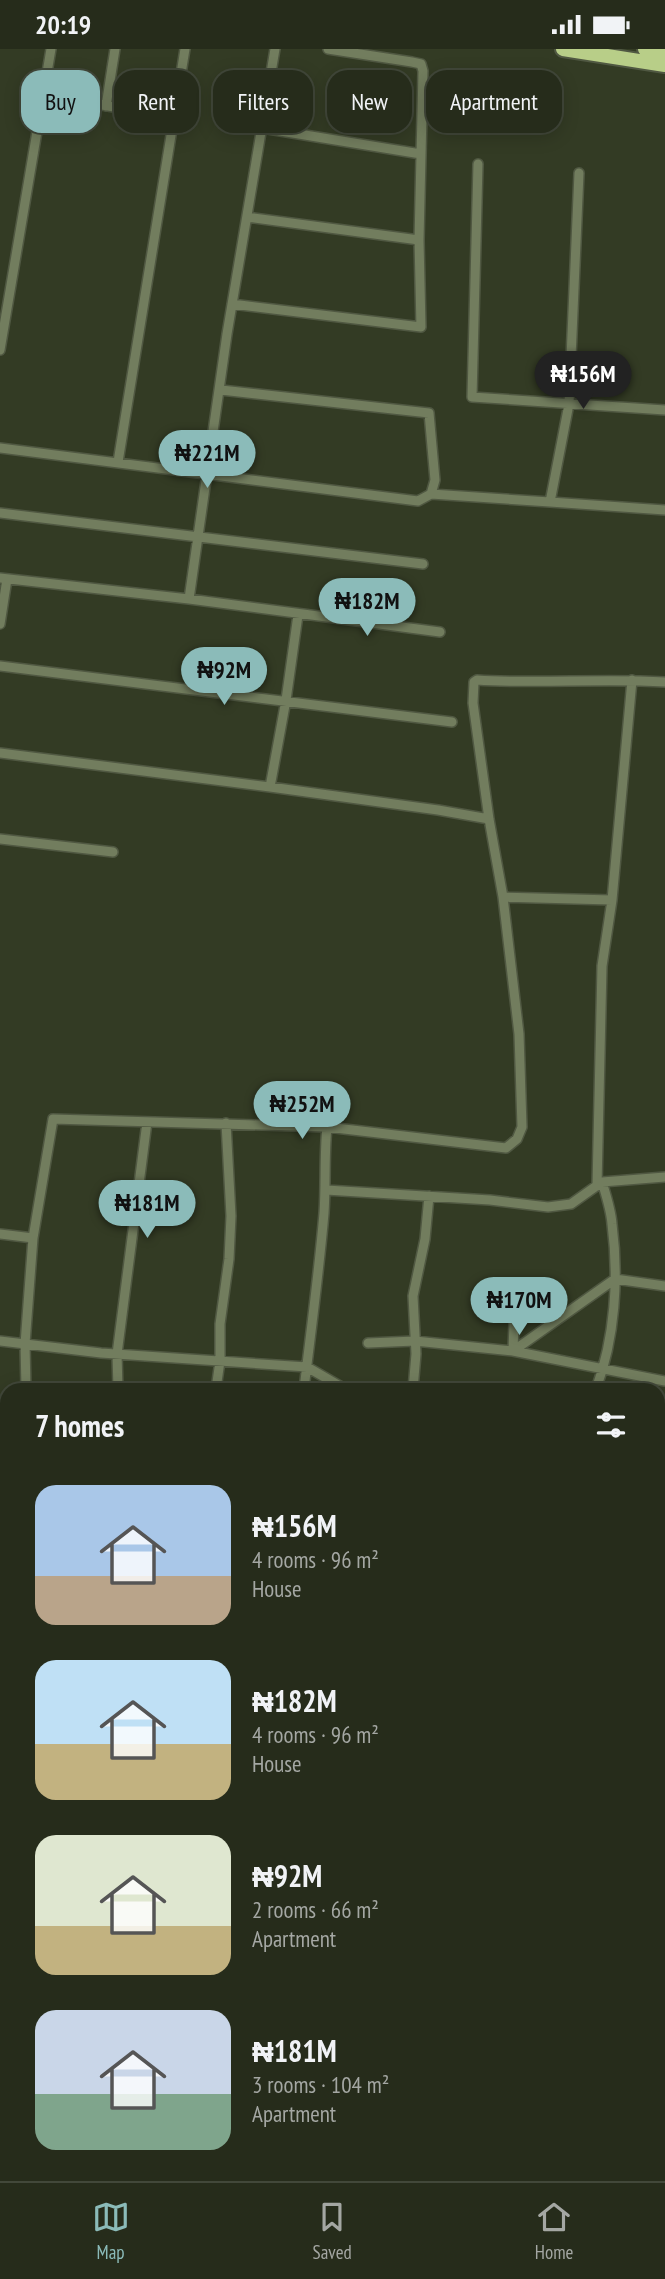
<!DOCTYPE html>
<meta charset="utf-8">
<style>
:root{--surface:#262c1b;--page:#2e3424;--text:#f1f3f6;--muted:#a4a7a3;--line:#42483a;--accent:#8bbbb9}
body{margin:0;font-family:"PT Sans Narrow",sans-serif;background:var(--page);color:var(--text);height:100vh;display:flex;flex-direction:column;font-size:26px;white-space:nowrap}
*{box-sizing:border-box;margin:0}
p{font-size:23px;color:var(--muted)}
.icon{flex:none;width:38px;height:38px;fill:none;stroke:currentColor;stroke-width:2;stroke-linecap:round;stroke-linejoin:round}
.map{position:relative;flex:1;overflow:hidden}
.drawer{position:absolute;left:0px;top:1334px;width:665px;height:800px;display:flex;flex-direction:column;background:var(--surface);border-radius:21px 21px 0 0;box-shadow:0 4px 18px #0003,0 0 0 2px var(--line)}
.drawer>*{flex:none}
.top-card{position:absolute;left:21px;top:21px;width:623px;height:63px;display:flex;gap:14px}
.price{position:absolute;translate:-50% -60px;padding:0 16px;border-radius:24px;background:var(--accent);color:#111;font-size:23px;line-height:46px;filter:drop-shadow(0 2px 4px #0008)}
.price::after{content:'';position:absolute;left:50%;top:42px;width:21px;height:16px;margin-left:-10px;background:inherit;clip-path:polygon(0 0,100% 0,50% 100%)}
.price.active{background:#222;color:#fff}
ul{padding:0;list-style:none}
li{display:flex;align-items:center;gap:21px;height:175px;padding:0 35px}
li span{display:grid;place-items:center;flex:none;width:196px;height:140px;border-radius:21px;color:#555}
li>.icon{margin-inline-start:auto}
span .icon{width:84px;height:84px;fill:#fffc;stroke-width:1}
li b{font-size:30px}
h2{display:flex;justify-content:space-between;align-items:center;height:84px;padding:0 35px;font-size:30px}
.chip{padding:0 24px;border-radius:21px;background:var(--surface);box-shadow:0 4px 18px #0003,0 0 0 2px var(--line);font-size:24px;line-height:63px}
.chip.active{background:var(--accent);color:#111}
.status{display:flex;justify-content:space-between;align-items:center;height:49px;padding:0 35px;background:var(--surface);direction:ltr}
.status svg{height:19px;fill:currentColor}
.tabs{display:flex;justify-content:space-around;align-items:center;height:98px;border-top:2px solid var(--line);background:var(--surface);font-size:19px;color:var(--muted)}
.tabs a{display:grid;justify-items:center;gap:4px}
.tabs .active{color:var(--accent)}
.map>svg:first-child{display:block}
</style>
<div class="status"><b>20:19</b><svg viewBox="0 0 49 12"><path d="M0 12V9h3v3zM5 12V6h3v6zM10 12V3h3v9zM15 12V0h3v12zM26 1h20v11H26zM47 4h2v5h-2z"/></svg></div>
<div class="map">
<svg width="665" height="2132" viewBox="0 0 665 2132">
<rect width="100%" height="100%" fill="#333b24"/>
<g fill="none" stroke-linecap="round" stroke-linejoin="round">
<defs>
<path id="minor" d="M 42,46 L 174,68
M 106,57 L 115,0
M 262,79 L 421,105
M 478,115 L 472,348 L 665,361
M 247,168 L 419,191
M 232,255 L 421,278 L 419,191 L 423,22 L 421,15 L 412,13 L 328,0
M 0,301 L 51,0
M 0,399 L 418,452 L 431,445 L 435,431 L 429,364 L 221,341
M 118,413 L 185,0
M 431,445 L 550,453 L 569,355 L 579,124
M 550,453 L 665,461
M 0,464 L 423,515
M 0,529 L 189,550 L 440,583
M 189,550 L 227,285 L 275,0
M 0,575 L 7,530
M 0,617 L 452,673
M 0,704 L 270,738 L 438,761 L 489,770
M 270,738 L 286,651 L 298,566
M 0,790 L 113,803
M 503,848 L 612,851
M 597,1137 L 602,917 L 612,851 L 632,631
M 326,1141 L 490,1151 L 548,1158 L 571,1155 L 602,1133 L 665,1128
M 0,1185 L 33,1189
M 0,1292 L 101,1304 L 307,1318 L 345,1340
M 368,1294 L 415,1292 L 513,1302 L 665,1332
M 513,1302 L 615,1230 L 665,1237
M 513,1302 L 515,1243
M 26,1340 L 25,1295 L 33,1189 L 53,1070 L 327,1078 L 506,1099 L 517,1090 L 522,1078 L 519,985 L 503,848 L 489,770 L 473,654 L 474,633 L 477,631 C 540,635 602,629 665,633
M 118,1340 L 117,1305 L 147,1073
M 216,1340 L 220,1312 L 220,1275 L 229,1210 L 231,1167 L 226,1074
M 304,1340 C 311,1281 319,1223 324,1164 C 326,1135 324,1107 327,1078
M 413,1340 L 416,1305 L 413,1247 L 425,1190 L 429,1147
M 596,1340 C 615,1289 619,1229 612,1175 C 611,1161 606,1146 602,1133
M 0,1375 L 7,1376
M 0,1414 L 7,1414
M 658,1421 L 665,1422
M 7,1452 L 7,1537
M 658,1601 L 665,1601
M 0,1617 L 7,1618
M 658,1653 L 665,1655
M 0,1704 L 7,1705
M 658,1785 L 665,1786"/>
<path id="trunk" d="M 563,0 L 665,16
M 645,0 L 665,3"/>
</defs>
<use href="#minor" stroke="#505842" stroke-width="12"/>
<use href="#trunk" stroke="#505842" stroke-width="18"/>
<use href="#minor" stroke="#727d5e" stroke-width="9"/>
<use href="#trunk" stroke="#b8ce88" stroke-width="14"/>
</g>
</svg>
<b class="price active" style="left:583px;top:362px">₦156M</b>
<b class="price" style="left:207px;top:441px">₦221M</b>
<b class="price" style="left:367px;top:589px">₦182M</b>
<b class="price" style="left:224px;top:658px">₦92M</b>
<b class="price" style="left:302px;top:1092px">₦252M</b>
<b class="price" style="left:147px;top:1191px">₦181M</b>
<b class="price" style="left:519px;top:1288px">₦170M</b>
<div class="top-card">
<a class="chip active">Buy</a>
<a class="chip">Rent</a>
<a class="chip">Filters</a>
<a class="chip">New</a>
<a class="chip">Apartment</a>
</div>
<section class="drawer">
<h2>7 homes<svg class="icon" aria-label="filters" viewBox="0 0 24 24"><path d="M4 7h16M4 17h16"/><circle cx="9" cy="7" r="2"/><circle cx="15" cy="17" r="2"/></svg></h2>
<ul>
<li><span style="background:linear-gradient(#a9c7e8 65%,#b9a48a 0)"><svg class="icon" aria-label="home" viewBox="0 0 24 24"><path d="M3 11l9-7 9 7M6 9v11h12V9"/></svg></span><div><b>₦156M</b><p>4 rooms · 96 m²</p><p>House</p></div></li>
<li><span style="background:linear-gradient(#bfe0f5 60%,#c2b280 0)"><svg class="icon" aria-label="home" viewBox="0 0 24 24"><path d="M3 11l9-7 9 7M6 9v11h12V9"/></svg></span><div><b>₦182M</b><p>4 rooms · 96 m²</p><p>House</p></div></li>
<li><span style="background:linear-gradient(#dfe7d0 65%,#c2b280 0)"><svg class="icon" aria-label="home" viewBox="0 0 24 24"><path d="M3 11l9-7 9 7M6 9v11h12V9"/></svg></span><div><b>₦92M</b><p>2 rooms · 66 m²</p><p>Apartment</p></div></li>
<li><span style="background:linear-gradient(#c9d6e8 60%,#7fa58c 0)"><svg class="icon" aria-label="home" viewBox="0 0 24 24"><path d="M3 11l9-7 9 7M6 9v11h12V9"/></svg></span><div><b>₦181M</b><p>3 rooms · 104 m²</p><p>Apartment</p></div></li>
</ul>
</section>
</div>
<nav class="tabs">
<a class="active"><svg class="icon" aria-label="map" viewBox="0 0 24 24"><path d="M3 6l6-2 6 2 6-2v14l-6 2-6-2-6 2zM9 4v14M15 6v14"/></svg>Map</a>
<a><svg class="icon" aria-label="saved" viewBox="0 0 24 24"><path d="M7 4h10v16l-5-4-5 4z"/></svg>Saved</a>
<a><svg class="icon" aria-label="home" viewBox="0 0 24 24"><path d="M3 11l9-7 9 7M6 9v11h12V9"/></svg>Home</a>
</nav>
